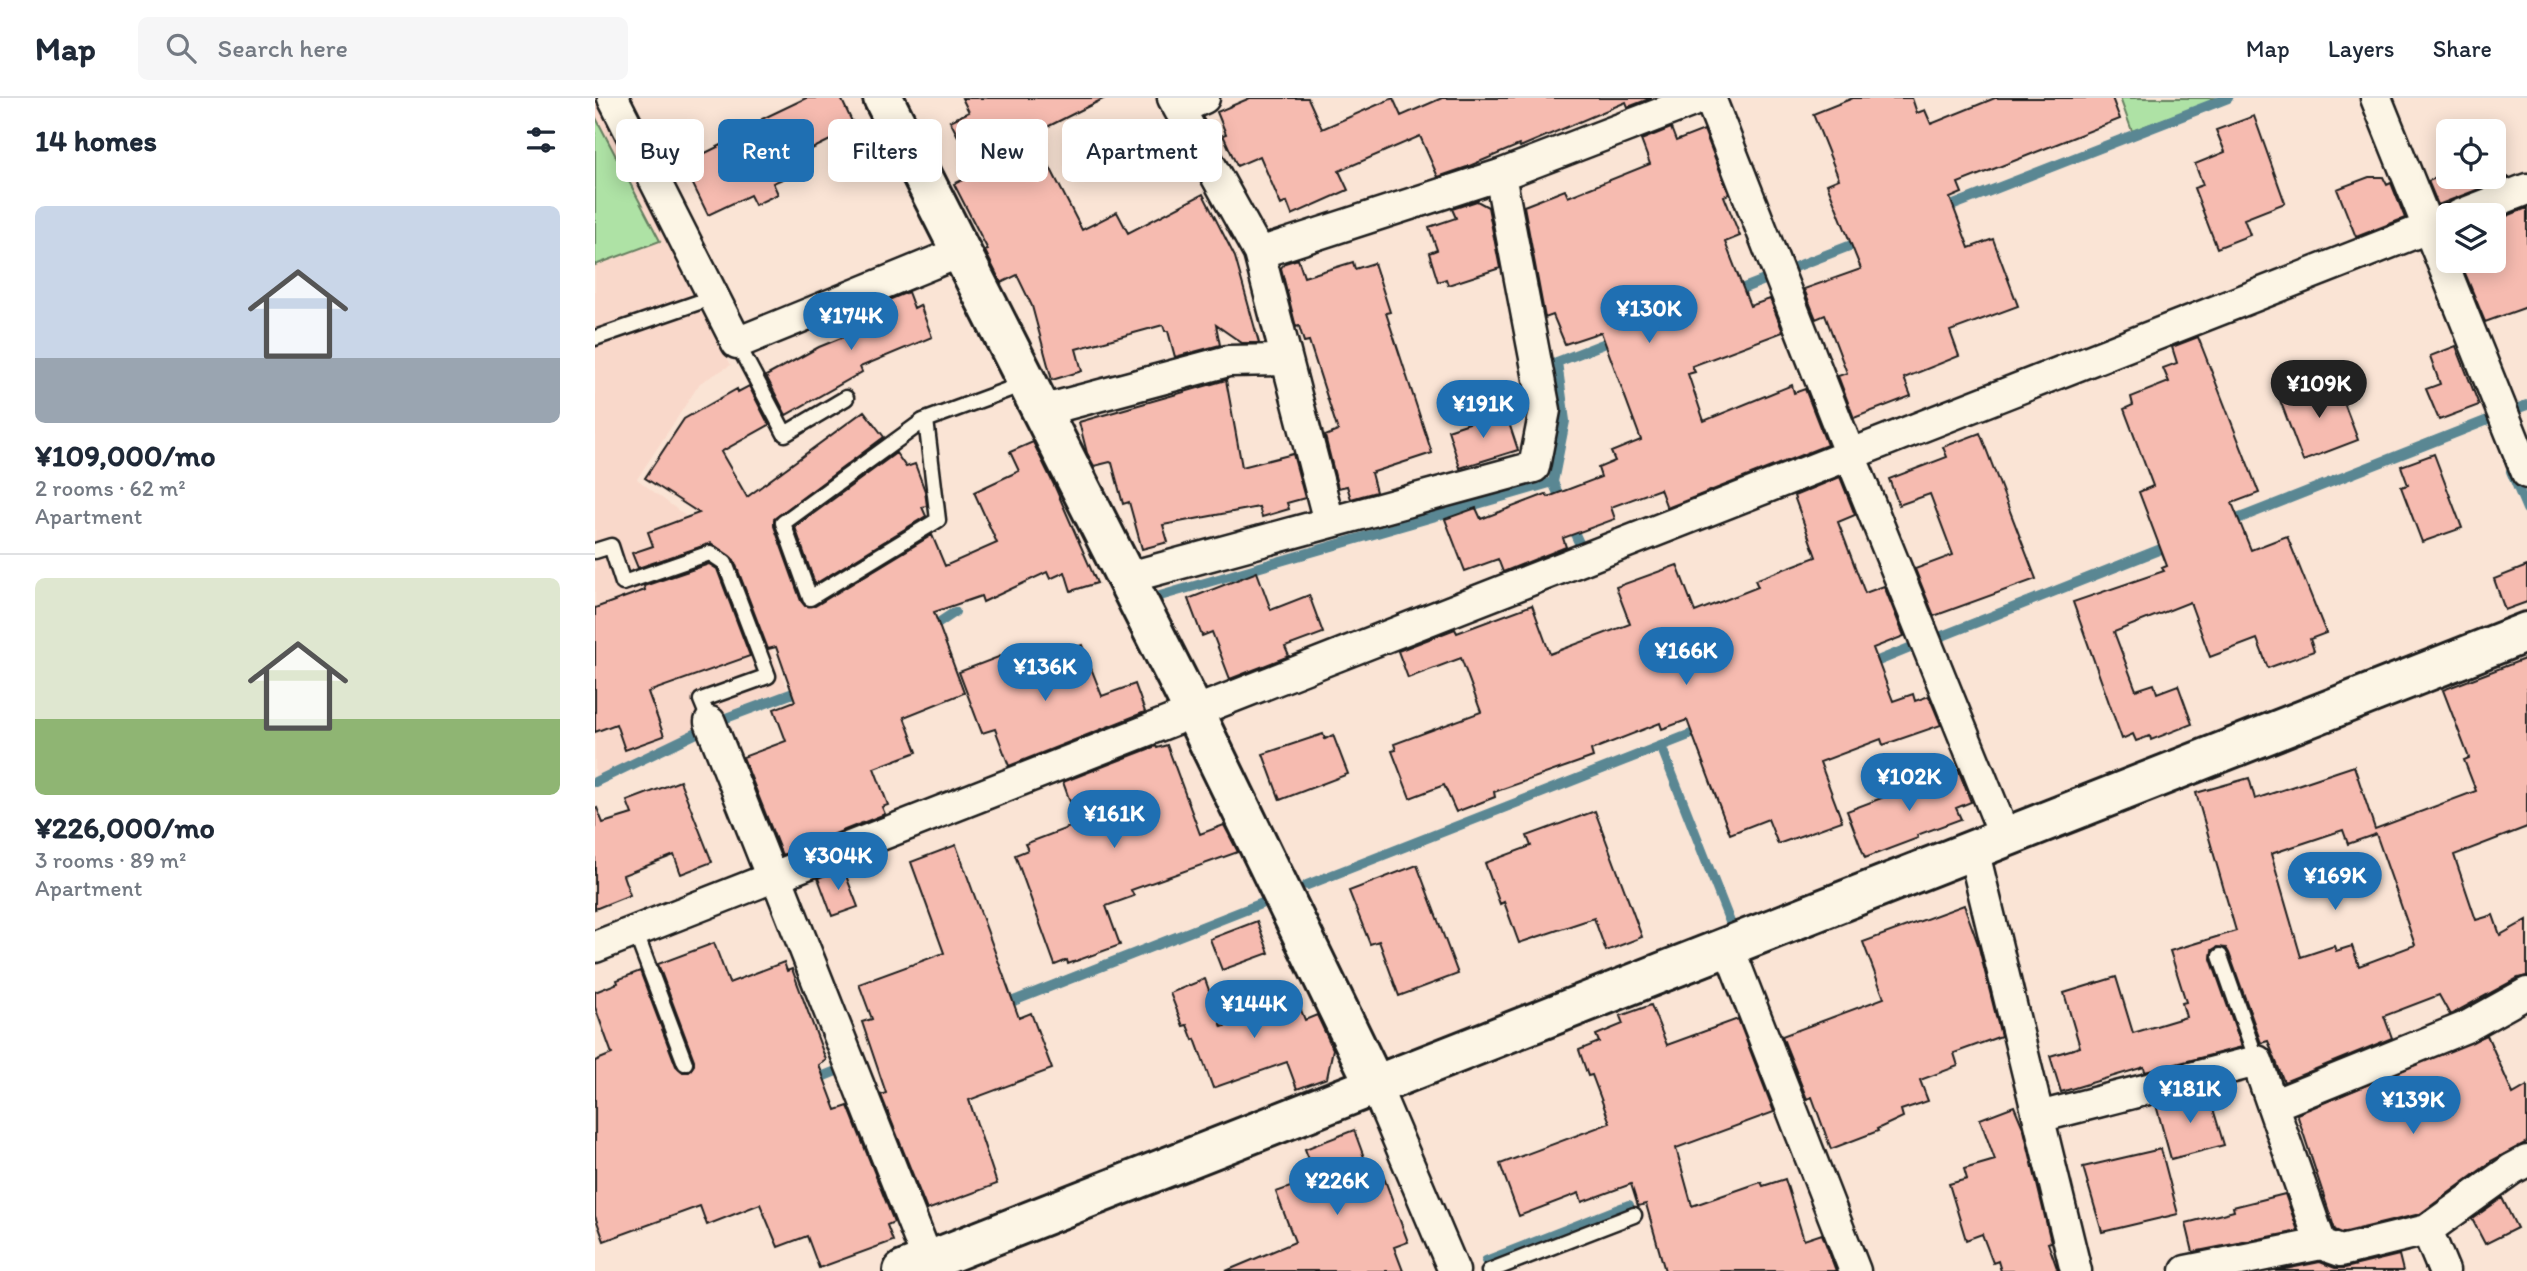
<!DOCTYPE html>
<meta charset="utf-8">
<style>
:root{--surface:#fff;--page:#f6f6f7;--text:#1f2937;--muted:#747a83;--line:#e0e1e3;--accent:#1f6fb2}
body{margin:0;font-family:Itim,sans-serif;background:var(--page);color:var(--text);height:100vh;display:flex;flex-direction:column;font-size:26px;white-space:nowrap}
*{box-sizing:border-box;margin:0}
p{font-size:23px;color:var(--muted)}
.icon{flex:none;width:38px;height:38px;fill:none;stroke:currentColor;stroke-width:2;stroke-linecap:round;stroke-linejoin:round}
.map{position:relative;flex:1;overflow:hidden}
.sheet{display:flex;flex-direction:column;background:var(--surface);width:595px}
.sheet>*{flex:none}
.banner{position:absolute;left:21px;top:21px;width:665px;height:63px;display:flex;gap:14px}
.tools{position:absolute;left:1841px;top:21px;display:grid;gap:14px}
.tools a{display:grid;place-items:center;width:70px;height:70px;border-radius:10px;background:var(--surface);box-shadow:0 4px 18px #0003;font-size:35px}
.price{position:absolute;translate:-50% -60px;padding:0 16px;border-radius:24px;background:var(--accent);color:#fff;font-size:23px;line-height:46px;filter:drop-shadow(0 2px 4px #0008)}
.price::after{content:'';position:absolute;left:50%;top:42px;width:21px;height:16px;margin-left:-10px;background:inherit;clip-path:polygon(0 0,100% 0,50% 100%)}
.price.selected{background:#222;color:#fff}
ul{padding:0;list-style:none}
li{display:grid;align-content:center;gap:14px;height:371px;padding:0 35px}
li+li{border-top:2px solid var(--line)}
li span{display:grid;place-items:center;height:217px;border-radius:10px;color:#555}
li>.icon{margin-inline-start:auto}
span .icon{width:126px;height:126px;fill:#fffc;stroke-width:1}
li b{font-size:30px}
h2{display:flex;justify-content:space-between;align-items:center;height:84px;padding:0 35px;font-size:30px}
.pill{padding:0 24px;border-radius:10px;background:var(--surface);box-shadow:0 4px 18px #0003;font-size:24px;line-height:63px}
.pill.selected{background:var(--accent);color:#fff}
header{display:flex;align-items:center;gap:42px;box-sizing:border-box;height:98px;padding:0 35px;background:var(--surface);border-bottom:2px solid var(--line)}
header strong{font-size:33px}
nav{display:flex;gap:38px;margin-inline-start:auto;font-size:24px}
.search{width:490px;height:63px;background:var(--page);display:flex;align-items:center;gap:18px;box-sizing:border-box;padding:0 24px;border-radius:10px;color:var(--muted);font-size:26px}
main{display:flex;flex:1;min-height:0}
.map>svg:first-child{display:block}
</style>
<header>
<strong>Map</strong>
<div class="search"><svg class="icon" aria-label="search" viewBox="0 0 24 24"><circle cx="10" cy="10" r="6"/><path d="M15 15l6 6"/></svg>Search here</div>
<nav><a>Map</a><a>Layers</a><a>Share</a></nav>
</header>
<main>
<section class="sheet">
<h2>14 homes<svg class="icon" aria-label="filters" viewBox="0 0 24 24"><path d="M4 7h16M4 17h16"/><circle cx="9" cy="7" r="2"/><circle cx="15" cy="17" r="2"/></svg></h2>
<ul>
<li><span style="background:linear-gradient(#c9d6e8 70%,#9aa5b1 0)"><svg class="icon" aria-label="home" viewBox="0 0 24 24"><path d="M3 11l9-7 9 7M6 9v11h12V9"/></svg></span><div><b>¥109,000/mo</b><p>2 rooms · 62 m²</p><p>Apartment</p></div></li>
<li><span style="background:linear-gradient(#dfe7d0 65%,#8fb573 0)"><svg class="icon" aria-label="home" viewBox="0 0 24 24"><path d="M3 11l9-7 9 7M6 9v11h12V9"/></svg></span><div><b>¥226,000/mo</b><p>3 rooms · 89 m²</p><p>Apartment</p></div></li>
</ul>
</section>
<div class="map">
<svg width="1932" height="1173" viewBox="0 0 1932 1173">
<rect width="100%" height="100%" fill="#fae4d5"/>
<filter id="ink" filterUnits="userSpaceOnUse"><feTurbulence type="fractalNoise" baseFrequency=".0143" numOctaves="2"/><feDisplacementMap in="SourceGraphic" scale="14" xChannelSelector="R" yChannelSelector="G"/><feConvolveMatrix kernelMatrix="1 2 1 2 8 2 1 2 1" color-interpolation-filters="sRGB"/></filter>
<g filter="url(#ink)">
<path fill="#f9d8ca" d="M 0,2 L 136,267 L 105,285 L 42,381 L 139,455 L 193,593 L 128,615 L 101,633 L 0,681 Z"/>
<path fill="#aee2a5" stroke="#657f60" stroke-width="2" d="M 1525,0 L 1626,0 L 1537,33 Z
M 0,18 L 65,143 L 0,167 Z"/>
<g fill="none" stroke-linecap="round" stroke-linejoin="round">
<path stroke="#5a8793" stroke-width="10" d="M 1346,112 L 1633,0
M 1195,171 L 1267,143
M 1136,195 L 1172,181
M 1918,312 L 1932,307
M 1916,373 L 1932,411
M 958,384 L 970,323 L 962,264 L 1021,241
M 975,425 L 985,447
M 1632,425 L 1898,320
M 565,498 L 958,384 L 967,405
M 333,532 L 360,514
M 1342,540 L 1576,447
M 1273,567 L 1322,547
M 131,620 L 209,591
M 1066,648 L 1135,824
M 0,684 L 106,633
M 712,787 L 1109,631
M 406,908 L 678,801
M 219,982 L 246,971 L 242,963
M 891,1163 L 1034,1107"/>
</g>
<path fill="#f6bbb0" stroke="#1c1c1c" stroke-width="2" fill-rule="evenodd" d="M 211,0 L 246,0 L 260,30 L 186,66 L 192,79 L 178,85 L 183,96 L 160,107 L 155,97 L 113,117 L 88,66 L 169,26 L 167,21 Z
M 367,0 L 510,0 L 438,36 L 487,132 L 522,114 L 533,135 L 608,96 L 640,159 L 664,245 L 647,245 L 621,227 L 625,247 L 580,259 L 573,233 L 570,233 L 568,227 L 481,251 L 487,273 L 457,282 L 437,208 L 422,177 L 406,185 L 390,153 L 393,152 L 359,86 L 382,75 L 355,23 L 374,14 Z
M 655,0 L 713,0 L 727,31 L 798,0 L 806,18 L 847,0 L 1057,0 L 1033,9 L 1031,4 L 925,49 L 924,47 L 872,69 L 843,79 L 825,38 L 744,73 L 753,92 L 697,117 L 692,104 L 686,107 L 665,58 L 642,68 L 628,37 L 631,36 L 622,14 Z
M 1258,0 L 1317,0 L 1322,15 L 1330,12 L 1336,26 L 1400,0 L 1517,0 L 1525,21 L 1363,85 L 1367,95 L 1355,100 L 1374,150 L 1398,141 L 1423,208 L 1355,233 L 1364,258 L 1309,280 L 1316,298 L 1259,320 L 1243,278 L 1252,275 L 1230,217 L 1221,221 L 1209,191 L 1266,171 L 1232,86 L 1244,81 L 1218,16 Z
M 1659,18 L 1690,105 L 1649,121 L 1655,137 L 1622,150 L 1599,90 L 1608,87 L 1600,66 L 1630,54 L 1621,32 Z
M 1076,30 L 1081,43 L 1109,32 L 1134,96 L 1129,98 L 1145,138 L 1130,144 L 1155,208 L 1175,201 L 1188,234 L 1097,268 L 1100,274 L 1093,276 L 1109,323 L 1197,287 L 1199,295 L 1210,291 L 1232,347 L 1072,410 L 1065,391 L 1016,409 L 1020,421 L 968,440 L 971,449 L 908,474 L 903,461 L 870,473 L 850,421 L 881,410 L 886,421 L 951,396 L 953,399 L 1006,379 L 1003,370 L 1020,363 L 1016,354 L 1046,342 L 1006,234 L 970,246 L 958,217 L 950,220 L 929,108 L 970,92 L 973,99 L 1055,66 L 1046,42 Z
M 1774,79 L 1788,79 L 1792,87 L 1796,85 L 1810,120 L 1761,139 L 1742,91 Z
M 1844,79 L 1915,79 L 1843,107 L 1833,83 Z
M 882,103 L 893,109 L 905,170 L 853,187 L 851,181 L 843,184 L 834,155 L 842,152 L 834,129 L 861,120 L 857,111 Z
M 1932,110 L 1932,209 L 1890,224 L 1865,163 L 1899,163 L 1899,123 Z
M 703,161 L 709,179 L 758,164 L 760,171 L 779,165 L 795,214 L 791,215 L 837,355 L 776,375 L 781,394 L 756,401 L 752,388 L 743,390 L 730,338 L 743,333 L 714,243 L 709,244 L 704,228 L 701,229 L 686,170 L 690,165 Z
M 313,194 L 319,210 L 325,207 L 337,239 L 265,269 L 267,274 L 191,317 L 171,278 L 224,249 L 256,236 L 250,220 Z
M 1603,239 L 1664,395 L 1637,405 L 1656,452 L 1692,438 L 1731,535 L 1715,541 L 1719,553 L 1673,570 L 1662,541 L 1615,559 L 1595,504 L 1519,534 L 1541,592 L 1559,586 L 1562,595 L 1583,587 L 1597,626 L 1556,642 L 1555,638 L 1541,643 L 1538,636 L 1527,641 L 1478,504 L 1569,473 L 1567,470 L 1572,468 L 1544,394 L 1558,388 L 1529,311 L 1538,307 L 1536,299 L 1574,284 L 1568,270 L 1582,265 L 1577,249 Z
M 1861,248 L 1884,307 L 1844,322 L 1831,291 L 1845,286 L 1835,258 Z
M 1740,281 L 1763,342 L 1708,363 L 1685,302 Z
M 631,282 L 647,369 L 698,356 L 710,400 L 692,405 L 694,411 L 667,419 L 664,409 L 568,427 L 573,444 L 547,451 L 534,404 L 528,406 L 517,365 L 515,364 L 499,368 L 492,355 L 484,324 Z
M 154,288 L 174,327 L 126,354 L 152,399 L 269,313 L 289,339 L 179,421 L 179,428 L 206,503 L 210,508 L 220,508 L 337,437 L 350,468 L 402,445 L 379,394 L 424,373 L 415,354 L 438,344 L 460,389 L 502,485 L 476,493 L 470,474 L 455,481 L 452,474 L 388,504 L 386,498 L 339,514 L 369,595 L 309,619 L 322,654 L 279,670 L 293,707 L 287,709 L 290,716 L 187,757 L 148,659 L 191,643 L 179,611 L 200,603 L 181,549 L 173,551 L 139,462 L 116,445 L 43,470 L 37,455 L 58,448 L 53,434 L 104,415 L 50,380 L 89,321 L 142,291 L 143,294 Z
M 910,313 L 923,352 L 865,370 L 853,332 Z
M 1385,335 L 1441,481 L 1339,518 L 1320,471 L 1358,457 L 1335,396 L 1304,407 L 1294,381 L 1352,359 L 1348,349 Z
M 301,355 L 311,369 L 320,366 L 330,393 L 332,408 L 327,409 L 331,418 L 220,486 L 200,429 Z
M 1839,356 L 1867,430 L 1827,444 L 1806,389 L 1813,387 L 1806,368 Z
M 1245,379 L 1260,417 L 1243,424 L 1270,495 L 1289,488 L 1309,538 L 1278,550 L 1298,603 L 1318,596 L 1320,603 L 1334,598 L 1346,627 L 1288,647 L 1286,641 L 1225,664 L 1247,723 L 1183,746 L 1173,721 L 1135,736 L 1092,622 L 1067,631 L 1065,625 L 996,652 L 998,659 L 899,694 L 900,699 L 861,714 L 849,687 L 815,700 L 797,653 L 801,652 L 799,646 L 886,614 L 866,560 L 813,580 L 803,553 L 860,531 L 862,535 L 937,507 L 955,556 L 1035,526 L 1021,489 L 1082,467 L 1100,514 L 1163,489 L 1160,482 L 1221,459 L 1199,398 Z
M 114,466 L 122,471 L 155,558 L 53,594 L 69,638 L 30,652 L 21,626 L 0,634 L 0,510 L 50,492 L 49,488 Z
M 1932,468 L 1932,504 L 1910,512 L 1899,481 Z
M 662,474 L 676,512 L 714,497 L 728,535 L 690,549 L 694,558 L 635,581 L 617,534 L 607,538 L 593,501 Z
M 487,547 L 507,598 L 540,586 L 550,614 L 414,668 L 400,631 L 387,635 L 364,574 L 406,558 L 412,575 Z
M 1932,560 L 1932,729 L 1859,757 L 1881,822 L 1898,817 L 1905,837 L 1932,822 L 1932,878 L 1923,880 L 1855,917 L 1844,897 L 1789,918 L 1797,940 L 1689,984 L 1673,943 L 1666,945 L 1634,855 L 1631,850 L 1622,849 L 1617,852 L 1616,861 L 1647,949 L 1550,974 L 1549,969 L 1466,994 L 1455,958 L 1485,949 L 1469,895 L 1521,879 L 1538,935 L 1591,919 L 1587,905 L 1591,904 L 1575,853 L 1641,833 L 1601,695 L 1654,680 L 1660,701 L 1759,668 L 1780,731 L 1881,693 L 1869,662 L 1874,660 L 1848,592 ZM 1748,732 L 1753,746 L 1781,736 L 1820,847 L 1764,868 L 1757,848 L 1741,853 L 1739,848 L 1706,859 L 1676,756 Z
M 728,636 L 730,641 L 738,637 L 753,676 L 685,702 L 668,656 Z
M 572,647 L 605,736 L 629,727 L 643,754 L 536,792 L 539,798 L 511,808 L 525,847 L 473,866 L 472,862 L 460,867 L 420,757 L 433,752 L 430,746 L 483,726 L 468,684 L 561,648 L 562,650 Z
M 1363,671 L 1376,704 L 1361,710 L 1366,721 L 1322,737 L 1323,740 L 1270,760 L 1252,713 Z
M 85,683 L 117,764 L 86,776 L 79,757 L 28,777 L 35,797 L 0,811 L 0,711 L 2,710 L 8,725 L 37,716 L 32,703 Z
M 1000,713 L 1047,839 L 1011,853 L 999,820 L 924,845 L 909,804 L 905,806 L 890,765 L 936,748 L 932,738 Z
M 361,747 L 424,920 L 436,915 L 457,971 L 374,1002 L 402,1086 L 332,1112 L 286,997 L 291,995 L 267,924 L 277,921 L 264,886 L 349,855 L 316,764 Z
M 822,767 L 863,876 L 804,898 L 784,843 L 775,846 L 754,793 Z
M 248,770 L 263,809 L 237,818 L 223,780 Z
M 1369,807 L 1383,846 L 1406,938 L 1359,955 L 1363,968 L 1325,982 L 1333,1003 L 1306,1012 L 1308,1019 L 1282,1031 L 1283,1033 L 1236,1051 L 1217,999 L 1212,1001 L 1187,938 L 1289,900 L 1268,844 Z
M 662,823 L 674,855 L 627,872 L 615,841 Z
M 119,845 L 134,885 L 189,864 L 192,873 L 197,871 L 231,962 L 224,967 L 241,1012 L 253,1008 L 299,1124 L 292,1127 L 298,1143 L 224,1170 L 212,1138 L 183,1149 L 165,1106 L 112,1127 L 105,1108 L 9,1143 L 0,1118 L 0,963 L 17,956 L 0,909 L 0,894 L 23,885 L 22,882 L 45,873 L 81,968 L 88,974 L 94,974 L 99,967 L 99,962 L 63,866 Z
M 610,881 L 627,929 L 702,902 L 710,922 L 722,917 L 738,951 L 732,980 L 702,991 L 692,964 L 618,990 L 600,941 L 598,942 L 592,927 L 588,928 L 575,895 Z
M 1056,907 L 1072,947 L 1143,921 L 1179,1014 L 1081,1050 L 1097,1108 L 1166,1084 L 1168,1088 L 1190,1081 L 1209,1142 L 1227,1136 L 1241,1173 L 1070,1173 L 1051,1106 L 1043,1108 L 1036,1086 L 987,1104 L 984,1095 L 924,1118 L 905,1066 L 1015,1025 L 997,977 L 993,978 L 984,952 L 1004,944 L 1001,937 L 1028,926 L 1025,918 Z
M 1892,937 L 1918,996 L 1932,988 L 1932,1044 L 1896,1063 L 1896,1064 L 1825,1116 L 1747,1135 L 1740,1132 L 1702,1016 Z
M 1613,994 L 1629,1047 L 1576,1061 L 1561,1007 Z
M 1419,1008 L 1429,1032 L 1456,1144 L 1453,1145 L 1463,1173 L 1406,1173 L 1403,1163 L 1398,1165 L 1387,1136 L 1371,1142 L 1354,1086 L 1372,1081 L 1369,1071 L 1400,1062 L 1385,1021 Z
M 759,1032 L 777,1081 L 788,1077 L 813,1144 L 799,1149 L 808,1173 L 631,1173 L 700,1144 L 681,1094 L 721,1080 L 710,1051 Z
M 1566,1051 L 1583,1116 L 1507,1134 L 1488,1069 Z
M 1690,1096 L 1703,1133 L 1598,1154 L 1591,1125 L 1639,1113 L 1638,1109 Z
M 1907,1100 L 1922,1130 L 1890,1146 L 1877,1121 Z
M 1804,1157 L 1808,1173 L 1680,1173 L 1725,1164 L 1740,1170 L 1750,1170 Z"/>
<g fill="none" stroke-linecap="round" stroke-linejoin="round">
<defs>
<path id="lane" d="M 0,240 L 119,199
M 142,245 L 190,336 L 251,300
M 331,322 L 343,422 L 215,500 L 188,425 L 328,323 L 431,285
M 0,453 L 16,448 L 28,485 L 115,455 L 130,465 L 173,578 L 106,602 L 115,624
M 40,833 L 90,965
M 1625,858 L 1662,963
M 894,1173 L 1039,1117"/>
<path id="street" d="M 18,0 L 142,245 L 365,154
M 578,0 L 664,155 L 734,424
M 1115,0 L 1255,357 L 1410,739
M 1781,0 L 1932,375
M 584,11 L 609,0
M 1865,117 L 1932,91
M 664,155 L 905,77 L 1106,0
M 446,313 L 633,263 L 691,262
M 531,480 L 939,369 L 950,312 L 905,77
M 115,624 L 177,780
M 1378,751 L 1481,1173
M 181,778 L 337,1173
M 1133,848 L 1260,1173
M 0,849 L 1853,122
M 780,987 L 859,1173
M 1678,1007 L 1871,929 L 1932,895
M 1444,1019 L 1662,963 L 1726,1146
M 1832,1132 L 1849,1173
M 1591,1173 L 1726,1146 L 1746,1153 L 1832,1132 L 1917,1071 L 1932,1063"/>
<path id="secondary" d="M 288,0 L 599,614 L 780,987
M 308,1173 L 1932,534"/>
</defs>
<use href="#lane" stroke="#1c1c1c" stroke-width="19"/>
<use href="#street" stroke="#1c1c1c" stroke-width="35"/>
<use href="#secondary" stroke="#1c1c1c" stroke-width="44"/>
<use href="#lane" stroke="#fcf5e5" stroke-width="14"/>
<use href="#street" stroke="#fcf5e5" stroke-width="30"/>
<use href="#secondary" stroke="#fcf5e5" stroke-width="38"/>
</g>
</g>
</svg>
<div class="tools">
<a><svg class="icon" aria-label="locate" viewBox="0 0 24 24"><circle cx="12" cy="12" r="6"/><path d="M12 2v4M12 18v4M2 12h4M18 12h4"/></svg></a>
<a><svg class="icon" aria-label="layers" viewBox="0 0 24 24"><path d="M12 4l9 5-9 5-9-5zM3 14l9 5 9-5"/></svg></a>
</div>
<b class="price" style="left:1054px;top:247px">¥130K</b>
<b class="price" style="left:256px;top:254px">¥174K</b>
<b class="price selected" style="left:1724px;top:322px">¥109K</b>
<b class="price" style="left:888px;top:342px">¥191K</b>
<b class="price" style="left:1091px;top:589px">¥166K</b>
<b class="price" style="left:450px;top:605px">¥136K</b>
<b class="price" style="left:1314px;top:715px">¥102K</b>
<b class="price" style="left:519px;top:752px">¥161K</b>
<b class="price" style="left:243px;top:794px">¥304K</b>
<b class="price" style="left:1740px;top:814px">¥169K</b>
<b class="price" style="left:659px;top:942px">¥144K</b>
<b class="price" style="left:1595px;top:1027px">¥181K</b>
<b class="price" style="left:1818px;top:1038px">¥139K</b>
<b class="price" style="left:742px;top:1119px">¥226K</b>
<div class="banner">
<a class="pill">Buy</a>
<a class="pill selected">Rent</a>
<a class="pill">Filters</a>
<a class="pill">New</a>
<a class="pill">Apartment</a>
</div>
</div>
</main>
